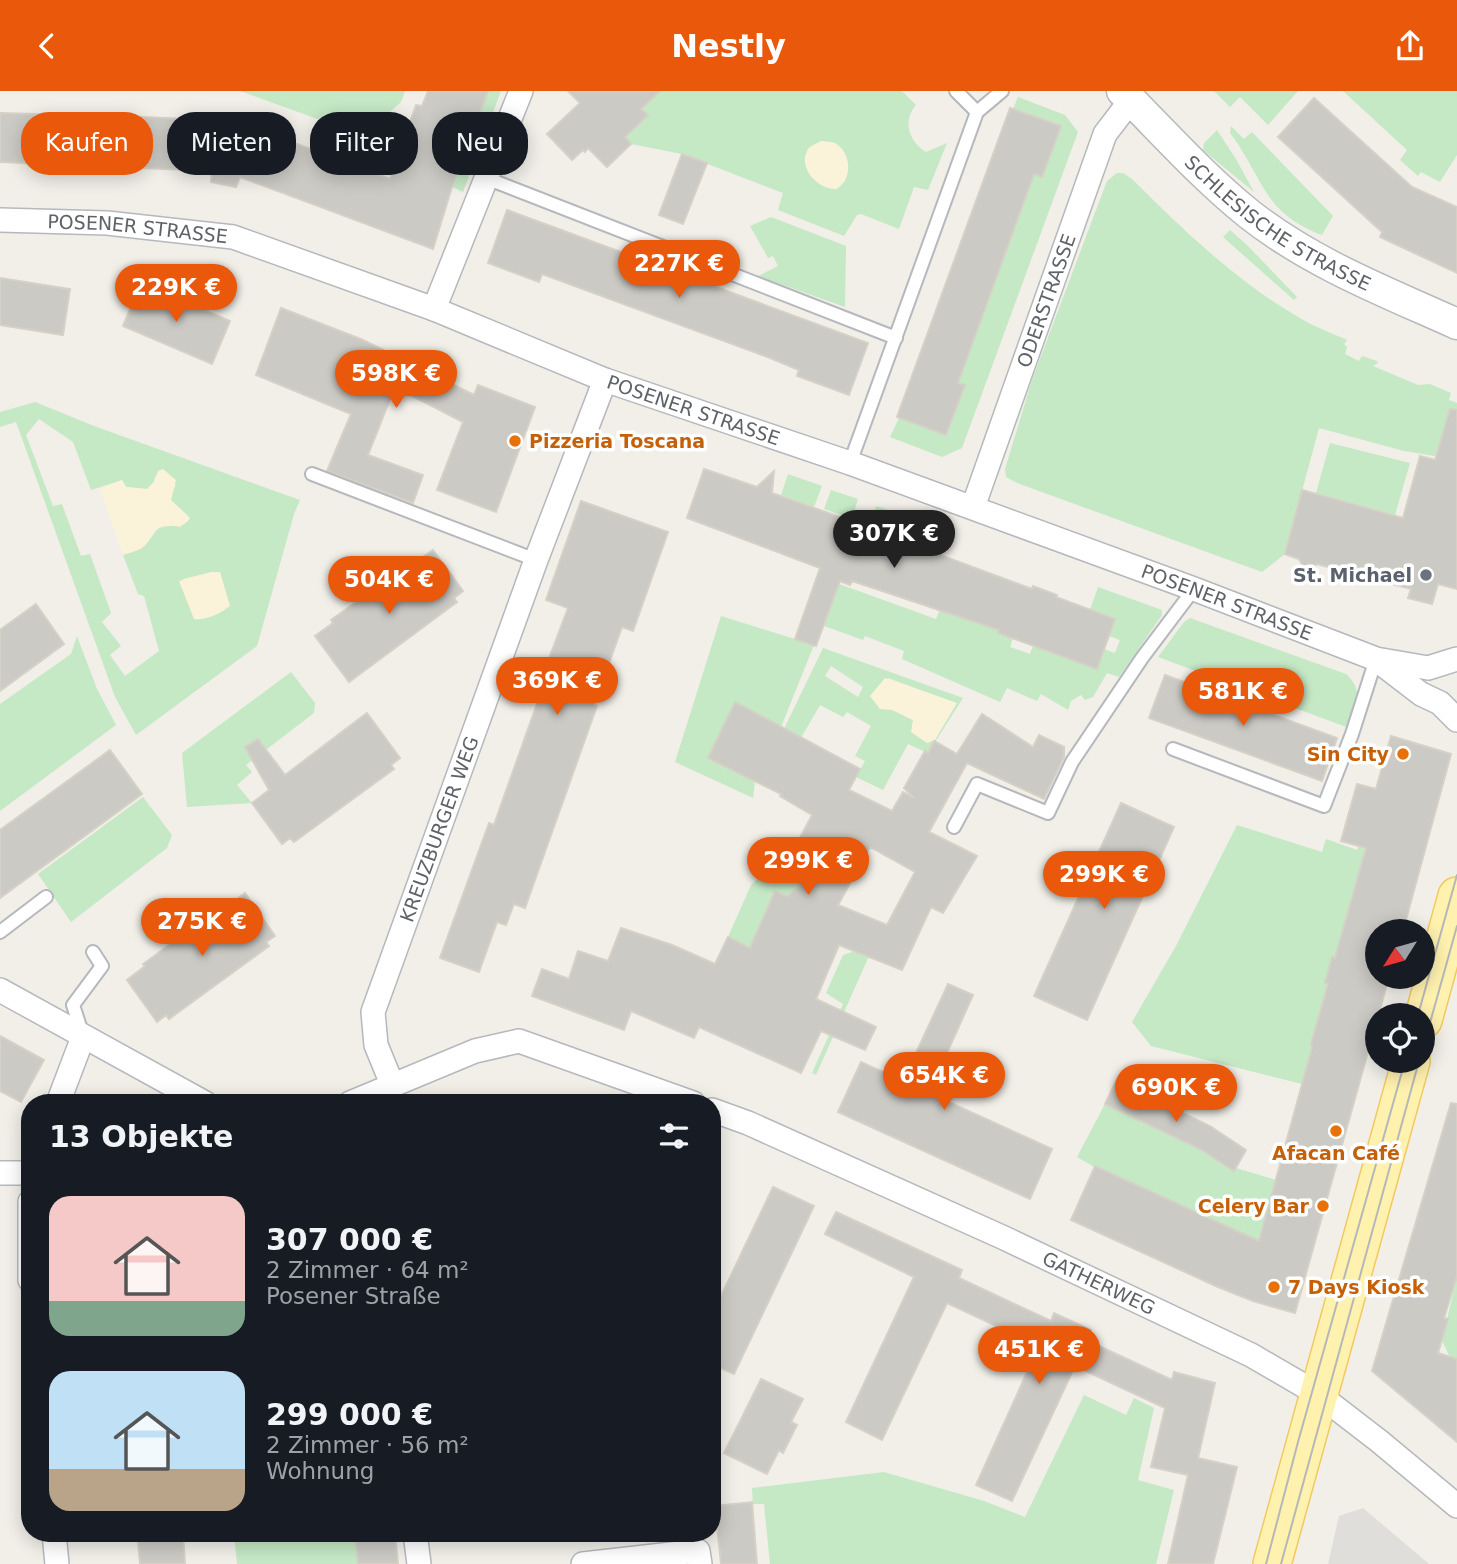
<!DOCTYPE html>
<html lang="de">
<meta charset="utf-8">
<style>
:root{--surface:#171b24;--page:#20242c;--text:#f1f3f6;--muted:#9ea1a6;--accent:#ea580c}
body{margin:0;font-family:"DejaVu Sans",sans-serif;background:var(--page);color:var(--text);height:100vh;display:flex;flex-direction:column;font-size:26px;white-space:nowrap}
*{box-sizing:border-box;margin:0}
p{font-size:23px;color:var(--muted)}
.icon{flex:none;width:38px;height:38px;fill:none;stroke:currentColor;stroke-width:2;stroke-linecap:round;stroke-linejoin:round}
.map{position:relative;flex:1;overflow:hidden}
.details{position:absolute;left:21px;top:1003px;width:700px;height:448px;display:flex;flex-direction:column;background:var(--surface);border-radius:28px;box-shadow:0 4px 18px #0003}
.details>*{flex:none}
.top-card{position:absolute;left:21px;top:21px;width:700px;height:63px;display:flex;gap:14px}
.needle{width:46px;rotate:233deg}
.controls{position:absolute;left:1365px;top:828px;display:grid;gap:14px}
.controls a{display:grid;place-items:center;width:70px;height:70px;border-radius:50%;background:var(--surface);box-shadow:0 4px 18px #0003;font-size:35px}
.price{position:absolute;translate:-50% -60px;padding:0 16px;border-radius:24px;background:var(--accent);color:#fff;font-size:23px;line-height:46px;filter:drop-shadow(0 2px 4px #0008)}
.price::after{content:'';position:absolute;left:50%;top:42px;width:21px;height:16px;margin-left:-10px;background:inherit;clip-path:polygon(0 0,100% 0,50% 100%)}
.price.selected{background:#222;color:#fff}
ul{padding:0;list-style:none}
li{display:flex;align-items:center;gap:21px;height:175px;padding:0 28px}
li span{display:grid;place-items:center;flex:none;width:196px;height:140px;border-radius:21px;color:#555}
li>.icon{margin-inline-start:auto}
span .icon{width:84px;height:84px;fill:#fffc;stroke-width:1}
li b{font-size:30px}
h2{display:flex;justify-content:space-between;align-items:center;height:84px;padding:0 28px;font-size:30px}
.chip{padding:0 24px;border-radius:28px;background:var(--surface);box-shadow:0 4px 18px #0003;font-size:24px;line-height:63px}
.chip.selected{background:var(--accent);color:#fff}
header{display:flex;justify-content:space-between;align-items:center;height:91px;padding:0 28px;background:var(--accent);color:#fff;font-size:32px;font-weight:800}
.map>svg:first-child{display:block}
</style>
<header><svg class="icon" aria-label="back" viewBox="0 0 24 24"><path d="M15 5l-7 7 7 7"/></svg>Nestly<svg class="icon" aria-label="share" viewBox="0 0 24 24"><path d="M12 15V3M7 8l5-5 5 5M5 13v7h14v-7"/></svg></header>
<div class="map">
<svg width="1457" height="1473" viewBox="0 0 1457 1473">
<rect width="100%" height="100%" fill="#f1efe8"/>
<path fill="#e0deda" d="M 1363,1417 L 1429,1473 L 1328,1473 L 1339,1425 Z"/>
<path fill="#c5e8c5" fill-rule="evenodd" d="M 240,0 L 405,0 L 401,11 L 371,38 L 358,26 L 345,38 Z
M 488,0 L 501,0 L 463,101 L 452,96 Z
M 660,0 L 902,0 L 916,14 C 902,30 909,51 926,61 L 947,52 L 928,99 L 914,96 L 899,138 L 861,123 L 857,124 L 844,145 L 778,119 L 783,102 L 682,63 L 631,53 L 625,46 L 647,25 L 641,18 Z
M 1214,0 L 1298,0 L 1268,34 L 1240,6 L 1230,16 Z
M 1343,0 L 1457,0 L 1457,64 L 1440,91 L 1421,81 L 1418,85 L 1400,69 L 1407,59 Z
M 1018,6 L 1065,24 L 1078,41 L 962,357 L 942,366 L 890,346 L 899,327 L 947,344 L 965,295 L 958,292 L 1034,83 L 1042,86 L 1061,36 L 1013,18 Z
M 1231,35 L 1244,48 L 1252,41 L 1333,125 L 1322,144 C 1262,121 1264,87 1230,42 Z
M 1217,39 L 1236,68 L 1254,101 L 1203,59 L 1204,52 Z
M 1117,82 L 1123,82 L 1132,88 C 1182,138 1236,190 1298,226 C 1313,235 1331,242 1347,249 L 1344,253 L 1347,256 L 1345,263 L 1359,270 L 1362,265 L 1377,270 L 1378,272 L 1373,275 L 1418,294 L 1430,293 L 1451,302 L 1449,309 L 1457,312 L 1457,334 C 1442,341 1440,349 1435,365 L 1404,360 L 1319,337 L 1285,463 L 1262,481 L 1017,392 L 1006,386 L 1005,378 L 1032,289 L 1107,90 Z
M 771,126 L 846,155 L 845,216 L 758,185 L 778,175 L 773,165 L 768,167 L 750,135 Z
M 1230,139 L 1247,154 L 1297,206 L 1294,209 L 1223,146 Z
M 35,311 L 94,335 L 300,409 L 294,423 L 257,555 L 136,644 L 115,606 L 16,331 L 0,336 L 0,321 ZM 39,328 L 73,351 L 91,399 L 122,389 L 126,396 L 147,398 L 154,391 L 155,385 L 176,394 L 171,402 L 170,409 L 187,424 L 181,436 C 153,431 159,441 144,455 C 139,460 130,461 123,464 L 138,503 L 144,505 L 159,560 L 125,585 L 110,564 L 121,555 L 102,531 L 111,522 L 90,463 L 81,465 L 62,413 L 53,415 L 26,344 ZM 212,481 L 195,528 L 183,488 Z
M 1330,352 L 1410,372 L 1395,424 L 1316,402 Z
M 788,383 L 822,395 L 814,416 L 781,404 Z
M 831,399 L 858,408 L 852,428 L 824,418 Z
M 876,415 L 941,437 L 933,459 L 918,454 L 917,456 L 885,445 L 885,441 L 871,436 Z
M 839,493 L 936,528 L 940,518 L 978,507 L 1013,547 L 1010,556 L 1030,563 L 1033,555 L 1096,578 L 1104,558 L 1115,562 L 1120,549 L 1109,545 L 1115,528 L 1090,519 L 1098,496 L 1162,519 L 1162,524 L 1119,586 L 1107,582 L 1093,606 L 1085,609 L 1081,604 L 1071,610 L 1068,619 L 1041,603 L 1037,610 L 1007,597 L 1000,611 L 902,568 L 904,560 L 865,545 L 863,549 L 824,535 Z
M 721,525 L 814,554 L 781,636 L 735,611 L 708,666 L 755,690 L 753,707 L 675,671 Z
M 1190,527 L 1346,583 C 1365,600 1356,616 1349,637 L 1158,566 L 1184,531 Z
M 77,545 L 97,598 L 116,634 L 0,720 L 0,613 L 71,563 Z
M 823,557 L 963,607 L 928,662 L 908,653 L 883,699 L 856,686 L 865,670 L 855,665 L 871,635 L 847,621 L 843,626 L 820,614 L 794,659 L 784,638 ZM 831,575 L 863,596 L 858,606 L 825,585 ZM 888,587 L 956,612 L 912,636 L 913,629 L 892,618 Z
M 291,581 L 315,612 L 314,622 L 246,674 L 252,681 L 237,694 L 252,712 L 187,716 L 182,662 Z
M 143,706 L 172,744 L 167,757 L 71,831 L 38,783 Z
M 1237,734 L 1322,761 L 1326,748 L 1357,759 L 1359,755 L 1365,758 L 1310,956 L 1316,958 L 1306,994 L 1151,955 L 1132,931 L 1176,855 Z
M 789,773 L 804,782 L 809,795 L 801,794 L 787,805 L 775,800 L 750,857 L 728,846 L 751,794 L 768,778 Z
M 858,859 L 869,865 L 816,984 L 812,982 L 843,913 L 826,902 L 843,864 Z
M 1105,1013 L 1200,1058 L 1234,1080 L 1236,1077 L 1276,1089 L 1254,1168 L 1077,1066 Z
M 1457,1185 L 1457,1268 L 1450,1266 L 1442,1250 Z
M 1084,1304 L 1126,1324 L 1134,1307 L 1154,1317 L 1138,1389 L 1174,1399 L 1156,1473 L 770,1473 L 764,1413 L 753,1413 L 752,1397 L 884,1381 L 984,1410 L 1025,1426 Z
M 234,1442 L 356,1442 L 359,1473 L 237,1473 Z"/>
<path fill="#fbf3d9" d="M 821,50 C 827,51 833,50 838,54 C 852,65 852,90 836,98 C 819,99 798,78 807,60 C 810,54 816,53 821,50 Z
M 163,378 L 176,389 L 171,409 L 190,427 C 182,440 172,432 159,437 C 151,441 151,449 144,455 C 139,460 130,461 123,464 L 100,398 L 122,389 L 126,396 L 147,398 L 154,391 L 158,380 Z
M 212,481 L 220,481 L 230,515 C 221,522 206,530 194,528 L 179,490 Z
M 885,587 L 957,612 L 935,649 L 927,652 L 911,641 L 913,629 L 892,619 L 880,618 L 870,605 Z"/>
<path fill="#cccac5" stroke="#d6d1c6" stroke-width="2" fill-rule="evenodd" d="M 428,0 L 488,0 L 452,96 L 433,158 L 240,86 L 236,96 L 211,91 L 212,80 L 0,71 L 0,22 L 142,26 L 236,30 L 390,88 L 416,14 L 422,15 Z
M 568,0 L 660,0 L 641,18 L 648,24 L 625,46 L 631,53 L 607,76 L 588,57 L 585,61 L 583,59 L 572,69 L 547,43 L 580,12 Z
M 1314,7 L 1412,96 L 1457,116 L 1457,182 L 1380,146 L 1382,141 L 1278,46 Z
M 1010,17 L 1061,35 L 1042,86 L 1034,83 L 958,292 L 965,294 L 946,344 L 897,326 Z
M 682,63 L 707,72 L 683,133 L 659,124 Z
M 507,119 L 868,252 L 849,304 L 797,285 L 799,279 L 770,267 L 542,183 L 539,191 L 488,172 Z
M 0,187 L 70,198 L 63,244 L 0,234 Z
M 141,192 L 230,230 L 212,273 L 123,235 Z
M 281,217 L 363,249 L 474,304 L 478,294 L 535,316 L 496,421 L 437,399 L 463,331 L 395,296 L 368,364 L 423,384 L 413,412 L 327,380 L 351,323 L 256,284 Z
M 1450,318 L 1457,319 L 1457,498 L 1438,493 L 1432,513 L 1408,507 L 1411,498 L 1317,473 L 1306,481 L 1299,468 L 1285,463 L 1302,399 L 1403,427 L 1420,365 L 1435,369 Z
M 704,378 L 757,396 L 774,380 L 772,402 L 933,459 L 932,461 L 1032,498 L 1033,495 L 1057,504 L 1056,506 L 1115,528 L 1097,578 L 998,542 L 999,539 L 852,490 L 850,494 L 840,490 L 816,555 L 795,548 L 820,477 L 687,427 Z
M 581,410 L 668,441 L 633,540 L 622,536 L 594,614 L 597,615 L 525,817 L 514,813 L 506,834 L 497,831 L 479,881 L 440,867 L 489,732 L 494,734 L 502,711 L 543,596 L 539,594 L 568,517 L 546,509 Z
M 433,459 L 463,500 L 454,507 L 457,511 L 349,591 L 315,545 L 333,532 L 331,529 L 383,492 L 381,497 Z
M 36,513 L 64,553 L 0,600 L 0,539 Z
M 1165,584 L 1337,647 L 1322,690 L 1149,627 Z
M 735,611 L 860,678 L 849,699 L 892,720 L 903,701 L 914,707 L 904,697 L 925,660 L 928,662 L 934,650 L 957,663 L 982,623 L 1033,656 L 1039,644 L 1064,656 L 1064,666 L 1044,708 L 967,672 L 929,741 L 977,765 L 943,822 L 931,816 L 902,879 L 839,854 L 816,908 L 876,936 L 865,959 L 821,940 L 801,982 L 699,936 L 694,947 L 631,920 L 624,939 L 532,905 L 542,878 L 569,888 L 578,860 L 608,870 L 621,837 L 672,854 L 715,873 L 728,846 L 750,857 L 775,800 L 787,805 L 803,793 L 817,768 L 795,756 L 812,724 L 780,705 L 781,703 L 708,667 ZM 870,756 L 915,781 L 887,834 L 838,814 Z
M 367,622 L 400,667 L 391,674 L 394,678 L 294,751 L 290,747 L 282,753 L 252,712 L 269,699 L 245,656 L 258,648 L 285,684 Z
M 1391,645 L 1451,663 L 1403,840 L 1377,840 L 1377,886 L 1389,886 L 1295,1222 L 1253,1210 L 1218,1196 L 1071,1129 L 1095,1075 L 1259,1150 L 1312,957 L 1311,953 L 1328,893 L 1325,892 L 1332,866 L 1335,867 L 1366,757 L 1341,750 L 1357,693 L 1376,698 Z
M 110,659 L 142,703 L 0,807 L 0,739 Z
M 1121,712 L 1174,736 L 1087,929 L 1034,905 Z
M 245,802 L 275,845 L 266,851 L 269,855 L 169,928 L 166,924 L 157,931 L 127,889 L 145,875 L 143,873 L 225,813 L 227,816 Z
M 948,893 L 973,904 L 929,1002 L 1052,1058 L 1030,1108 L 838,1021 L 861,971 L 903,990 Z
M 0,945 L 44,969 L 21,1011 L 0,1000 Z
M 1116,990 L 1210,1035 L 1246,1059 L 1234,1080 L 1200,1058 L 1105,1013 Z
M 1451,1012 L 1457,1013 L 1457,1185 L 1444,1227 L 1448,1228 L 1438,1262 L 1457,1268 L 1457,1351 L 1372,1280 Z
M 773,1096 L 814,1115 L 734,1283 L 712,1273 L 712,1224 Z
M 836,1121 L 962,1179 L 959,1187 L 1051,1230 L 1054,1222 L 1091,1239 L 1086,1249 L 1172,1289 L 1174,1281 L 1215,1292 L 1198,1367 L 1237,1376 L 1213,1473 L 1168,1473 L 1188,1384 L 1151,1376 L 1165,1317 L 1075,1275 L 1012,1410 L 976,1394 L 1039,1255 L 947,1212 L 882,1349 L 846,1331 L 914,1186 L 825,1143 Z
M 761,1288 L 803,1308 L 791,1331 L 797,1334 L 783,1362 L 779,1359 L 767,1383 L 724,1362 Z
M 752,1411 L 757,1473 L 721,1473 L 715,1415 Z
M 355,1442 L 395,1442 L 398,1473 L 358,1473 Z
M 183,1444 L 185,1473 L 140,1473 L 138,1449 Z"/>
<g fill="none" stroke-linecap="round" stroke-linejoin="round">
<defs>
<path id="service" d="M 956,0 L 977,21
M 486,87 L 896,247
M 850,372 L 977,21 L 1002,0
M 312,383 L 536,469
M 1173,658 L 1324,715 L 1352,643 L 1376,568
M 954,736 L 977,693 L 1048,722 L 1072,671 L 1142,567 L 1194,498
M 0,841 L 46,806
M 83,945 L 73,914 L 102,875 L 93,861"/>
<g id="minor">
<path id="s1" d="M 0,129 L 107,132 L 233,146 L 434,218 L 605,289 L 850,372 L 1194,498 L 1376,568 L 1428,577 L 1457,568"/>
<path d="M 434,218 L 521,0"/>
<path id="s2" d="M 973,416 L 1105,43 L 1131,9"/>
<path d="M 1378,570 L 1421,603 L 1440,612 L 1457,629"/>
<path d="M 0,899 L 205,1012"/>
<path id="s3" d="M 392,993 L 376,954 L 373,921 L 536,469 L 605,289"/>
<path d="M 58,1012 L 83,946"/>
<path d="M 350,1012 L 475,960 L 519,950 L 693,1012"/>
<path id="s4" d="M 712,1019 L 748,1032 L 1002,1146 L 1251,1264 L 1318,1303 L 1379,1350 L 1457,1415"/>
<path d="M 0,1082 L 30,1082"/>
<path d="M 30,1111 L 30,1189"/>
<path d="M 54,1442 L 57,1473"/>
<path d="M 415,1442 L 419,1473"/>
<path d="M 583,1473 L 698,1460 L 700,1473"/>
</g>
<g id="tertiary">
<path id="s5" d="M 1122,0 C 1164,42 1203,86 1249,123 C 1311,172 1386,201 1457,233"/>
</g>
<path id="primary" d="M 1423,929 L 1457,805
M 1272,1473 L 1411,970"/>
</defs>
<use href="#service" stroke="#b5b8bc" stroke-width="16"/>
<use href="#minor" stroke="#b5b8bc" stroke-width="26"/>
<use href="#tertiary" stroke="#b5b8bc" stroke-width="33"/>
<use href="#primary" stroke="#f2c960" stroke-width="40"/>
<use href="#service" stroke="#fff" stroke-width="12"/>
<use href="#minor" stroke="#fff" stroke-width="23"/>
<use href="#tertiary" stroke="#fff" stroke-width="30"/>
<use href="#primary" stroke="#fff2af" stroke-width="37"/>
<path stroke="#b6b7b8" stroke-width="2" d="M 1418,924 L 1457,784
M 1423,957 L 1457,835
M 1266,1473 L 1298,1351 L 1405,970
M 1281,1473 L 1419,970"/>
</g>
<g fill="#e8710a" stroke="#fff" stroke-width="2.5">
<circle cx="515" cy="350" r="7"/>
<circle cx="1403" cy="663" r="7"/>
<circle cx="1336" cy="1040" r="7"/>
<circle cx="1323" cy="1115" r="7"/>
<circle cx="1274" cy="1196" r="7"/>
</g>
<circle fill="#6b7280" stroke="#fff" stroke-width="2.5" cx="1426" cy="484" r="7"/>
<g text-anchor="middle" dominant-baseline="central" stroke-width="7" stroke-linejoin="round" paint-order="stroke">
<g font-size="19" fill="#5f6368" stroke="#fff">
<text stroke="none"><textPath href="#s5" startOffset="206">SCHLESISCHE STRASSE</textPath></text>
<text stroke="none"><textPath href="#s1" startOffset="138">POSENER STRASSE</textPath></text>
<text stroke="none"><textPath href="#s2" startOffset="219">ODERSTRASSE</textPath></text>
<text stroke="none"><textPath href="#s1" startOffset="726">POSENER STRASSE</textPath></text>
<text stroke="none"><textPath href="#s1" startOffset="1293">POSENER STRASSE</textPath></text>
<text stroke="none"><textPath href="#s3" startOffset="270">KREUZBURGER WEG</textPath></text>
<text stroke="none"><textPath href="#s4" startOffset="424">GATHERWEG</textPath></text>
</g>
<g font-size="19" font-weight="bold" fill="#c56008" stroke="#fff" text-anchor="start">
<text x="529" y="350">Pizzeria Toscana</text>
<text x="1389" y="663" text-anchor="end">Sin City</text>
<text x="1336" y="1062" text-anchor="middle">Afacan Café</text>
<text x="1309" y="1115" text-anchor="end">Celery Bar</text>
<text x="1288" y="1196">7 Days Kiosk</text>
</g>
<g font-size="19" font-weight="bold" fill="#5b616d" stroke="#fff" text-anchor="end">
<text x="1412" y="484">St. Michael</text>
</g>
</g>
</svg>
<div class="controls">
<a><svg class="needle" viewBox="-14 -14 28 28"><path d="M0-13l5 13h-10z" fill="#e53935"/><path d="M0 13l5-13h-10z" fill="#9ea1a6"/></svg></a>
<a><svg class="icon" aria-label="locate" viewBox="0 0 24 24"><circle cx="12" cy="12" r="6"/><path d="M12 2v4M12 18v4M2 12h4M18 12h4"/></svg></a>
</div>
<b class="price" style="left:679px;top:209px">227K €</b>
<b class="price" style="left:176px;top:233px">229K €</b>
<b class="price" style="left:396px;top:319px">598K €</b>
<b class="price selected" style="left:894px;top:479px">307K €</b>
<b class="price" style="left:389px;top:525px">504K €</b>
<b class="price" style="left:557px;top:626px">369K €</b>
<b class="price" style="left:1243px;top:637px">581K €</b>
<b class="price" style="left:808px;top:806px">299K €</b>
<b class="price" style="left:1104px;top:820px">299K €</b>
<b class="price" style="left:202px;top:867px">275K €</b>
<b class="price" style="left:944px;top:1021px">654K €</b>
<b class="price" style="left:1176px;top:1033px">690K €</b>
<b class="price" style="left:1039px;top:1295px">451K €</b>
<div class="top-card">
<a class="chip selected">Kaufen</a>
<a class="chip">Mieten</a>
<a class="chip">Filter</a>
<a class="chip">Neu</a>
</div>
<section class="details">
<h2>13 Objekte<svg class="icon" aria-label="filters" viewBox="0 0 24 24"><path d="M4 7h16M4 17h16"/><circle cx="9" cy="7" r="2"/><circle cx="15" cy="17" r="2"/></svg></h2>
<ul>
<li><span style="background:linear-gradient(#f6c9c9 75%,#7fa58c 0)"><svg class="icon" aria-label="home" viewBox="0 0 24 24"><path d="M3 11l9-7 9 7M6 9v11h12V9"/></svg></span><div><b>307 000 €</b><p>2 Zimmer · 64 m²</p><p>Posener Straße</p></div></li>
<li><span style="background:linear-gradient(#bfe0f5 70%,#b9a48a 0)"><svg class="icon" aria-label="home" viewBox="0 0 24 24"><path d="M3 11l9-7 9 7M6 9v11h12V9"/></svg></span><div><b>299 000 €</b><p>2 Zimmer · 56 m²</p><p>Wohnung</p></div></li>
</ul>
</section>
</div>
